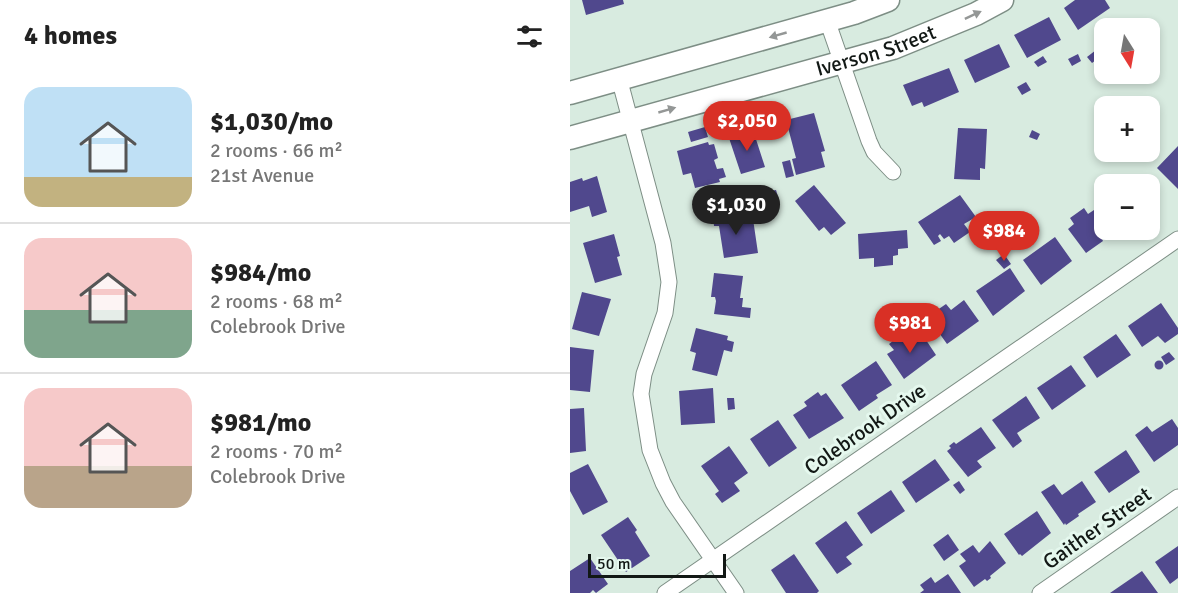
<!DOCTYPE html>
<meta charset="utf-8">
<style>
:root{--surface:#fff;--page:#f6f6f6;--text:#222;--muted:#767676;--line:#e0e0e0;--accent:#d93025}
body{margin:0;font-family:Signika,sans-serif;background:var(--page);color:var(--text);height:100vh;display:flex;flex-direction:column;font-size:22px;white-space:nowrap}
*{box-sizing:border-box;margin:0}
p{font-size:20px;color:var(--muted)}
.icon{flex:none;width:33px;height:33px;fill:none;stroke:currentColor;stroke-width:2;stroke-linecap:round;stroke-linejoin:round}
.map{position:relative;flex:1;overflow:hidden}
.panel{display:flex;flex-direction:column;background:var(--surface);width:570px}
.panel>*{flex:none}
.needle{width:39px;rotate:169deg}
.controls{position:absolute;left:524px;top:18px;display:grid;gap:12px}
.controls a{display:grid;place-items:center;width:66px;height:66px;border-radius:12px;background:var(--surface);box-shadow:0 3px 9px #0003;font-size:30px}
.scale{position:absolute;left:18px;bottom:15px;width:138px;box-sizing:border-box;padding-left:6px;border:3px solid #121815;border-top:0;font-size:16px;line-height:21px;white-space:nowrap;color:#121815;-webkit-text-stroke:4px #e5f8ee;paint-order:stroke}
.price{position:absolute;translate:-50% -51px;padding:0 14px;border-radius:21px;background:var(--accent);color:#fff;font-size:20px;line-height:39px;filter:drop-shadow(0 2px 3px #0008)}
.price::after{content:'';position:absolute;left:50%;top:36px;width:18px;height:14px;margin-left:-9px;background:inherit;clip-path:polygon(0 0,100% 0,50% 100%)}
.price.on{background:#222;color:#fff}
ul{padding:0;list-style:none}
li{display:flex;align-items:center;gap:18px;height:150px;padding:0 24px}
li+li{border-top:2px solid var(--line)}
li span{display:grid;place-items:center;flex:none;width:168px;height:120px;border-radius:18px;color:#555}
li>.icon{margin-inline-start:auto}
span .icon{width:72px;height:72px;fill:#fffc;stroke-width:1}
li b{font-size:26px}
h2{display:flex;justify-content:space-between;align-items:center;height:72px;padding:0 24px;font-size:26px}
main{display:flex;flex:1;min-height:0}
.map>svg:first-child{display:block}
</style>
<main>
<section class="panel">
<h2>4 homes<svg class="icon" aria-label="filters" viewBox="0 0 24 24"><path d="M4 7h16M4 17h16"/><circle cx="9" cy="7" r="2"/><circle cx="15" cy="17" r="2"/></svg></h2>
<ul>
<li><span style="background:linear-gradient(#bfe0f5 75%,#c2b280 0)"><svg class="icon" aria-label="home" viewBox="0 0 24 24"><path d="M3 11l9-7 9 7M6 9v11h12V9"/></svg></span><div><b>$1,030/mo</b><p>2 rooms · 66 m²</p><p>21st Avenue</p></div></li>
<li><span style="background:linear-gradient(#f6c9c9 60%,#7fa58c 0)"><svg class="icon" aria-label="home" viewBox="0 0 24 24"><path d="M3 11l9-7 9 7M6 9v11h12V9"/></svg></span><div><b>$984/mo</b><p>2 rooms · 68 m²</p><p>Colebrook Drive</p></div></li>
<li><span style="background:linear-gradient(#f6c9c9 65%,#b9a48a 0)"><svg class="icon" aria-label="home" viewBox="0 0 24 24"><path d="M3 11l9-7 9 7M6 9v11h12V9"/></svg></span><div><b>$981/mo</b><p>2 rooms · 70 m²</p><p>Colebrook Drive</p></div></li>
</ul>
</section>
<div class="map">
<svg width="608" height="593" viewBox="0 0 608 593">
<rect width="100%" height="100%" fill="#d8ebe0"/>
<path fill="#50488d" d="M 12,0 L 53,0 L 54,4 L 16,15 Z
M 505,0 L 535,0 L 540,8 L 508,30 L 494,8 Z
M 479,17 L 491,40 L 457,58 L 444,35 Z
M 429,44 L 440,67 L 405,83 L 394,60 Z
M 526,50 L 531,56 L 522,63 L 517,57 Z
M 508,54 L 511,61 L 502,66 L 498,59 Z
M 473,56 L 477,62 L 468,67 L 464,62 Z
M 379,68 L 389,92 L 354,107 L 352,102 L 342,106 L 333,85 Z
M 456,82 L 461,90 L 452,95 L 447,87 Z
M 244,113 L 255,151 L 251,152 L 255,167 L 226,175 L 222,159 L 226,158 L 216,120 Z
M 135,127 L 138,137 L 121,142 L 118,132 Z
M 388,128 L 417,129 L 415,169 L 410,168 L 410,180 L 384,179 Z
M 183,130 L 195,167 L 171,174 L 159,138 Z
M 462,130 L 470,134 L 467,140 L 459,137 Z
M 138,142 L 139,145 L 144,144 L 148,158 L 144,160 L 147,169 L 153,168 L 156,177 L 149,179 L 150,182 L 125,188 L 121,173 L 113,175 L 107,151 Z
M 608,146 L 608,189 L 587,168 Z
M 220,160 L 224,176 L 216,178 L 212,162 Z
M 573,174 L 590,195 L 579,204 L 579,184 L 559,184 Z
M 27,176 L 37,212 L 22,217 L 19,206 L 0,212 L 0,182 L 12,178 L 13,181 Z
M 244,185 L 276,223 L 261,235 L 254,227 L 249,231 L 225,201 Z
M 206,190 L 209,200 L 198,203 L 196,192 Z
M 192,192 L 194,201 L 186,203 L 184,194 Z
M 390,195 L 406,217 L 394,224 L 400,232 L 384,243 L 379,236 L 374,239 L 370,234 L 368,236 L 371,241 L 364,245 L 348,222 Z
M 530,206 L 534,212 L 534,230 L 542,230 L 531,237 L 533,241 L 516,253 L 498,229 L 504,224 L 500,218 L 514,208 L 518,214 Z
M 165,213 L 166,221 L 183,219 L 188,253 L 154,258 L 149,226 L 144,226 L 143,216 Z
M 337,230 L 338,248 L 328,249 L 328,255 L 323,256 L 323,265 L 304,267 L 304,258 L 289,259 L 288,234 Z
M 44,234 L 50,256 L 47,257 L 52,275 L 25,283 L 13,243 Z
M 485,237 L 502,261 L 471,285 L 453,260 Z
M 434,254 L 441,264 L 434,269 L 426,260 Z
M 440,268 L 455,291 L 423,316 L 406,291 Z
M 144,273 L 173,276 L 170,298 L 173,298 L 172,307 L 181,308 L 180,318 L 144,314 L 146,301 L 145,297 L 141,297 Z
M 12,292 L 41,299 L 29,336 L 2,329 Z
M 394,300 L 409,321 L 377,344 L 362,323 L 367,319 L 363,313 L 376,304 L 381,310 Z
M 591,303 L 608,328 L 608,334 L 595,343 L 588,336 L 572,347 L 558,326 Z
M 126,328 L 158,336 L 157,340 L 164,342 L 162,352 L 154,350 L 147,376 L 122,370 L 126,353 L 120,351 Z
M 350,331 L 366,355 L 334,379 L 317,354 L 324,350 L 319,344 L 331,335 L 336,341 Z
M 546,334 L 561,355 L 527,378 L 513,357 Z
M 0,347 L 24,350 L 20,392 L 0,390 Z
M 599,352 L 605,359 L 596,365 L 591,357 Z
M584.5 365a4.5 4.5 0 1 1 9 0a4.5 4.5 0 1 1-9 0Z
M 306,361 L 322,385 L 306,395 L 308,398 L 289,411 L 271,385 Z
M 501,365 L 516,386 L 482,410 L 467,388 Z
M 143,388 L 145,423 L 111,425 L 109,391 Z
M 248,392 L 251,396 L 256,393 L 274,418 L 239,439 L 223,415 L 237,406 L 234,402 Z
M 456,396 L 470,418 L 447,433 L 452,441 L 443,448 L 422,420 Z
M 157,398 L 164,398 L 165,409 L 158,410 Z
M 14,408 L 16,451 L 0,453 L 0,409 Z
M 602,419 L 608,428 L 608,445 L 584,462 L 565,435 L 577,426 L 582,432 Z
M 208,420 L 227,448 L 199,467 L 180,439 Z
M 411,427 L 426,448 L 407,461 L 412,467 L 398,477 L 377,451 L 381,448 L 379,446 L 384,442 L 386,444 Z
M 159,446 L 178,473 L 164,483 L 170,491 L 152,503 L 145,494 L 149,491 L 131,466 Z
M 556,450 L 570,472 L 539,493 L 524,472 Z
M 365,459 L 380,480 L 346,503 L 332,482 Z
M 18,464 L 38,502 L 13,515 L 0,491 L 0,473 Z
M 389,481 L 395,490 L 390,494 L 383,485 Z
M 512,481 L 526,502 L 508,514 L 509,516 L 496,525 L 495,523 L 494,525 L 471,492 L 484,484 L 492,495 Z
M 321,490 L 335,511 L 301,534 L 287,513 Z
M 467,511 L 481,533 L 452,556 L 450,554 L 449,555 L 434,534 Z
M 58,517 L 67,530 L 65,532 L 80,556 L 56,572 L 31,535 Z
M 276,521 L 293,545 L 276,557 L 282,564 L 267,574 L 245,543 Z
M 378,534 L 389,550 L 374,561 L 363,545 Z
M 420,541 L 436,563 L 420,576 L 421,578 L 417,581 L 415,579 L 404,587 L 389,566 L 396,561 L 390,554 L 403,545 L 409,553 Z
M 608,546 L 608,578 L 600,584 L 585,562 Z
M 224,554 L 249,591 L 247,593 L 216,593 L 201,570 Z
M 20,558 L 38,584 L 26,593 L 23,590 L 20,593 L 0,593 L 0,571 Z
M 572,571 L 588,593 L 540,593 Z
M 378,574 L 391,593 L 350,593 L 354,590 L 350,585 L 361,577 L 365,583 Z"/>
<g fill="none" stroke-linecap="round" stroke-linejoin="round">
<defs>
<path id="minor" d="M 257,20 L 299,141 L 304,152 L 323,172
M 49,78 L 93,243 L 99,282 L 95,313 L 74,374 L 71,394 L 80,450 L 93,483 L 103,502 L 166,593
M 95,593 L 608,239
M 470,593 L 608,497"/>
<g id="secondary">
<path d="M 0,93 L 284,13 L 318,0"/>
<path id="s1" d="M 0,138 L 323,48 L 406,14 L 432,0"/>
</g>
</defs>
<use href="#minor" stroke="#7d8e85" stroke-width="17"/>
<use href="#secondary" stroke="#7d8e85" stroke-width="25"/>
<use href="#minor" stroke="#fff" stroke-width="15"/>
<use href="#secondary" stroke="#fff" stroke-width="22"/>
</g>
<defs><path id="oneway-solid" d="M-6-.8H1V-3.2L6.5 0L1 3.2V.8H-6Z" transform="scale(1.5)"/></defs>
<g fill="#949796">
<use href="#oneway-solid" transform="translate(403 15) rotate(-25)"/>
<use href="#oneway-solid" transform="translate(208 35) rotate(164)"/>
<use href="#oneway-solid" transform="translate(97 110) rotate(-16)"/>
</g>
<g text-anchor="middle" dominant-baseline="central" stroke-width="6" stroke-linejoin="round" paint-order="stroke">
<g font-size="21" fill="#121815" stroke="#e5f8ee">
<text stroke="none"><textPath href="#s1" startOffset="318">Iverson Street</textPath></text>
<text transform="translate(295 429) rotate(-35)">Colebrook Drive</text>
<text transform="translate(527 528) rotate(-35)">Gaither Street</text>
</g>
</g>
</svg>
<div class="controls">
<a><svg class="needle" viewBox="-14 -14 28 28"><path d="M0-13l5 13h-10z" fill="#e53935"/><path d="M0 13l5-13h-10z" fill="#767676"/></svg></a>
<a>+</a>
<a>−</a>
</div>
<div class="scale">50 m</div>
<b class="price" style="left:177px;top:152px">$2,050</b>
<b class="price on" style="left:166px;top:236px">$1,030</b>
<b class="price" style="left:434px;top:262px">$984</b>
<b class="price" style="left:340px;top:354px">$981</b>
</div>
</main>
